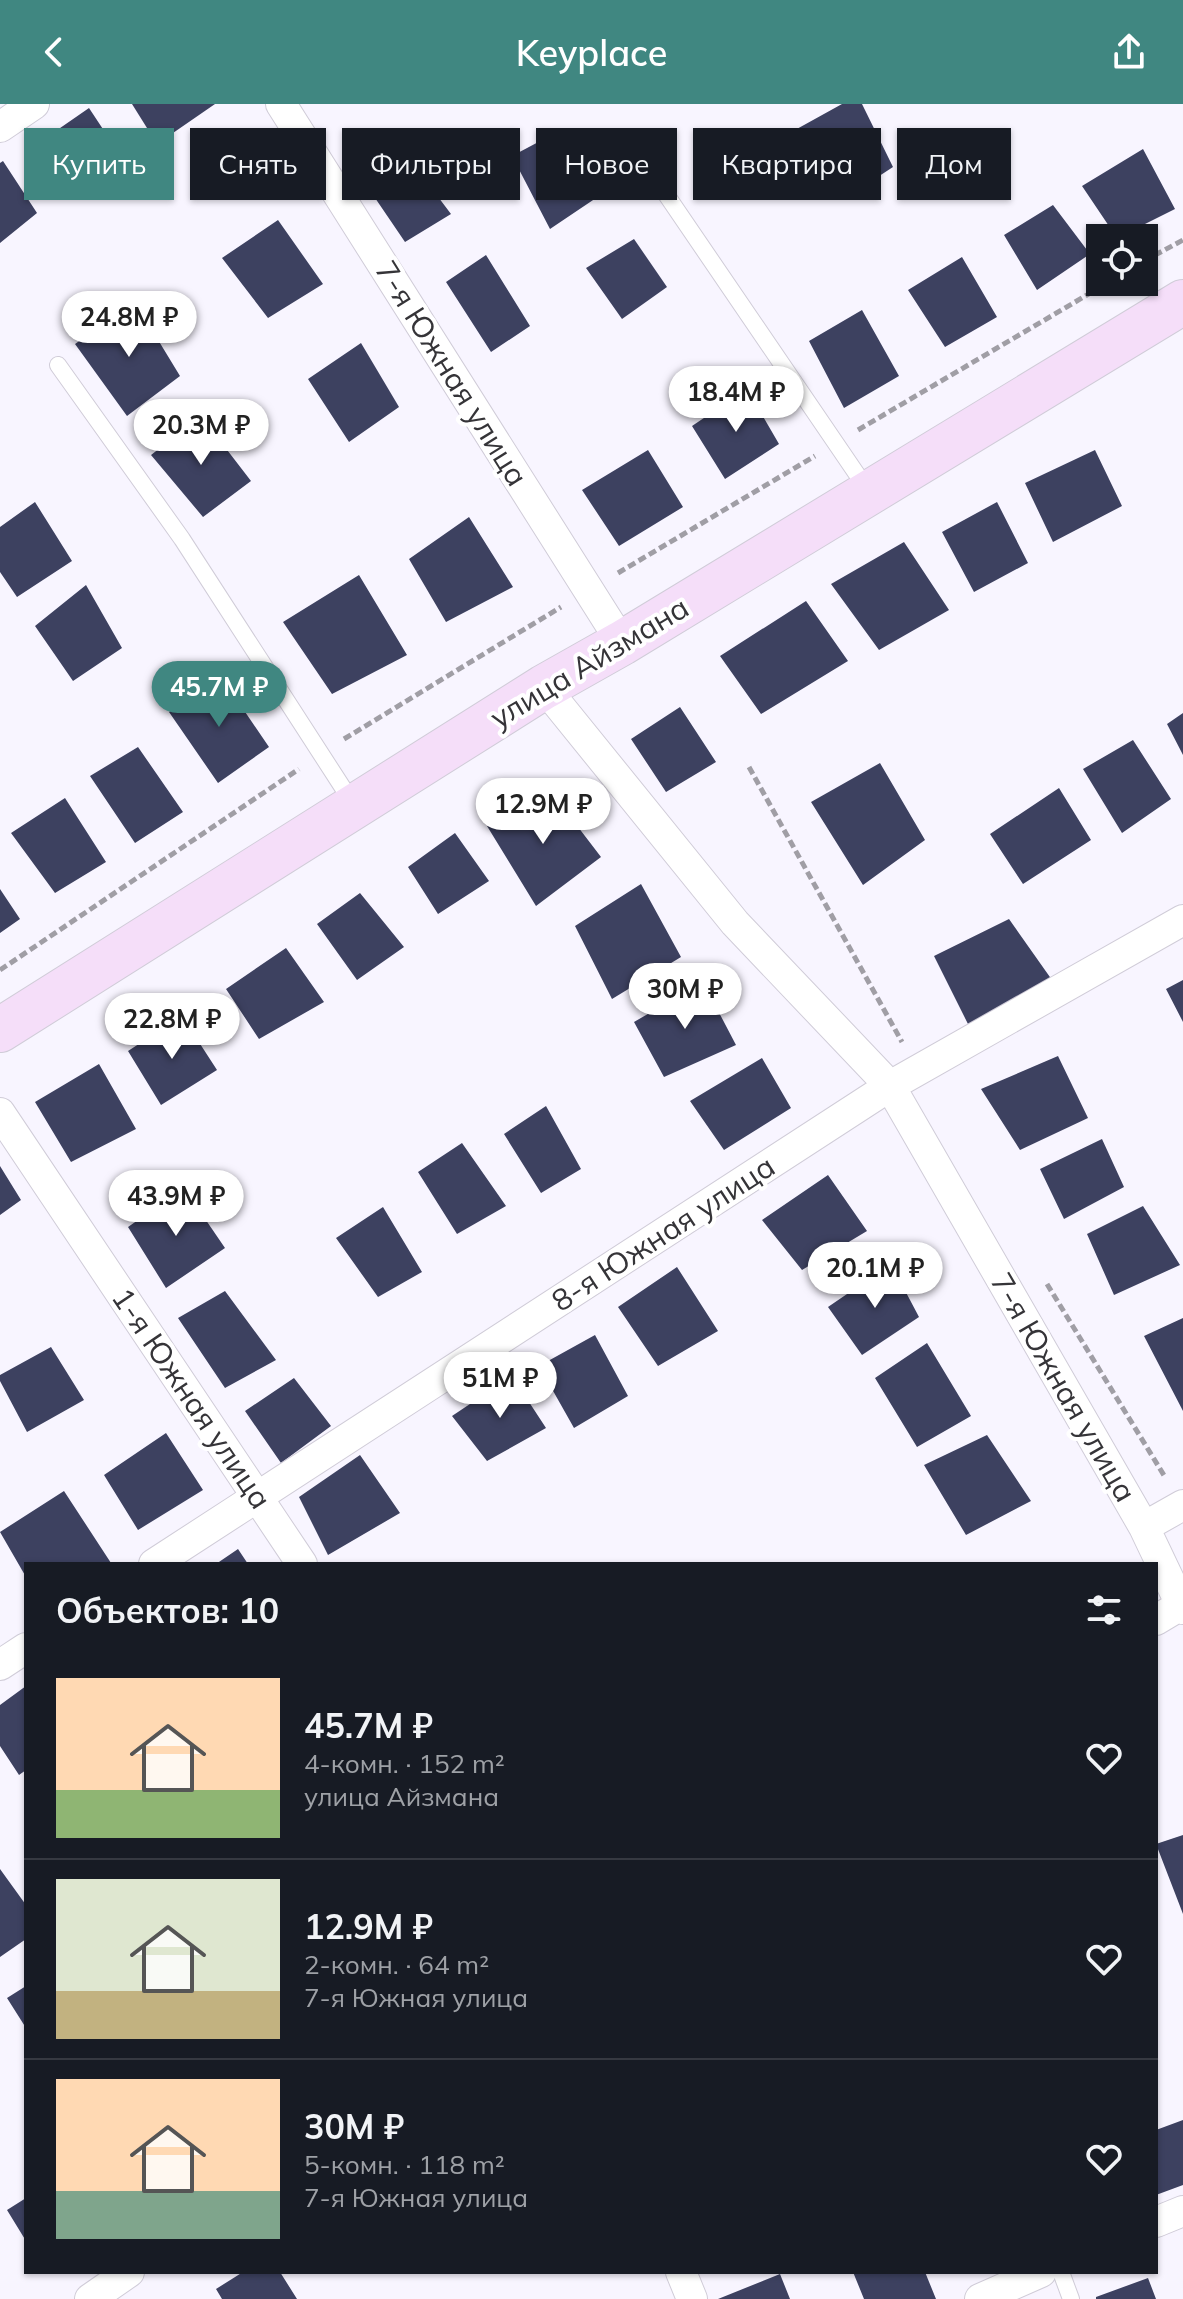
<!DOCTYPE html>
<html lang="ru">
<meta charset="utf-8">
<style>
:root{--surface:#171b24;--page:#242831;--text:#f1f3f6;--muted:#9ea1a6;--line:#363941;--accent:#408781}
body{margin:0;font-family:Mulish,sans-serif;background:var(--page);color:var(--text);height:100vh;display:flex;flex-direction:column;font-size:30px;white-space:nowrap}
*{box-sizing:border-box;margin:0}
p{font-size:26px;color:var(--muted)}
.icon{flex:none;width:44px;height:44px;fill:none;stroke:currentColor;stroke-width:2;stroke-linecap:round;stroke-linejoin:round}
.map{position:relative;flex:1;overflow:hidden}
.sheet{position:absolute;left:24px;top:1458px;width:1134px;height:712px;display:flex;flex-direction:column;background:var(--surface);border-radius:0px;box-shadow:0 2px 6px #0004}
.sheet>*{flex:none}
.banner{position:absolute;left:24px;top:24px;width:1136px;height:72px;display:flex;gap:16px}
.tools{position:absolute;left:1086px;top:120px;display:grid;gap:16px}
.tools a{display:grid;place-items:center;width:72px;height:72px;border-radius:0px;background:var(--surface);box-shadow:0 2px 6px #0004;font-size:40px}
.price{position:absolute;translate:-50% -68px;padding:0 18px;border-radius:28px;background:#fff;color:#222;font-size:26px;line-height:52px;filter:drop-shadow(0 2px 4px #0008)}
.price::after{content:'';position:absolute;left:50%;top:48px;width:24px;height:18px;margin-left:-12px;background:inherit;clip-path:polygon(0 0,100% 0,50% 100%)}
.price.current{background:var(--accent);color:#fff}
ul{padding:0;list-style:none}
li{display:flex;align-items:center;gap:24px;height:200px;padding:0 32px}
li+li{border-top:2px solid var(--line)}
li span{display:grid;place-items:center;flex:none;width:224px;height:160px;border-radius:0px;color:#555}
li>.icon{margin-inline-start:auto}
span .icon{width:96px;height:96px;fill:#fffc;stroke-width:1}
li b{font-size:34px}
h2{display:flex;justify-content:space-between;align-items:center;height:96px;padding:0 32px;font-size:34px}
.chip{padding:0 28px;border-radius:0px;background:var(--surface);box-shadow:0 2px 6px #0004;font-size:28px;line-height:72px}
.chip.current{background:var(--accent);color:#fff}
header{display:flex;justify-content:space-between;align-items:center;height:104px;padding:0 32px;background:var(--accent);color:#fff;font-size:36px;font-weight:600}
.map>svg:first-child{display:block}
</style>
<header><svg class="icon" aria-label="back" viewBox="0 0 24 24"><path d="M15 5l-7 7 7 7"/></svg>Keyplace<svg class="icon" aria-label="share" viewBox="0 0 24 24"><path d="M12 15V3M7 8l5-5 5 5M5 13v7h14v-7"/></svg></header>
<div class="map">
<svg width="1183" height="2195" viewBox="0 0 1183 2195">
<rect width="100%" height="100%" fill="#f8f5ff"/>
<path fill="#3d4160" d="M 132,0 L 215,0 L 157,40 Z
M 842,0 L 862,0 L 893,63 L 844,95 L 795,26 Z
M 89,4 L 128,63 L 72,96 L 37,40 Z
M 561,26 L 602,90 L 550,125 L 512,52 Z
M 393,33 L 451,110 L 405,138 L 352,60 Z
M 1143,45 L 1175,105 L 1117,134 L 1082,82 Z
M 3,57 L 37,109 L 0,139 L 0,59 Z
M 1053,101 L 1090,150 L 1037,186 L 1004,131 Z
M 278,116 L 323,180 L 268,214 L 222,154 Z
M 634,135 L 667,183 L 622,215 L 586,164 Z
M 486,151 L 530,222 L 491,248 L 446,178 Z
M 962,153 L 997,213 L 945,243 L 908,186 Z
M 135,198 L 180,272 L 127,312 L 75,240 Z
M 862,206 L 899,272 L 844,304 L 809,237 Z
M 361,239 L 399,303 L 349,338 L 308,275 Z
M 747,285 L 779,340 L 725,375 L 692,322 Z
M 201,312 L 251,377 L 203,413 L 151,351 Z
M 648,346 L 683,403 L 619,442 L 582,386 Z
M 1095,346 L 1122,402 L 1053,438 L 1025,379 Z
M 35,398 L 72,457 L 17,493 L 0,468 L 0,423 Z
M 997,398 L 1028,459 L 974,488 L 942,428 Z
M 469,413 L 513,483 L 446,518 L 409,455 Z
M 904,438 L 949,506 L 879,546 L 831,480 Z
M 359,471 L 407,551 L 332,590 L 283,518 Z
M 86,481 L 122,544 L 73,577 L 35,522 Z
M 806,497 L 848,557 L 761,610 L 720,552 Z
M 220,571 L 269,643 L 218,679 L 169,608 Z
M 680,603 L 716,658 L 666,688 L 631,635 Z
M 1183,609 L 1183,651 L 1167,620 Z
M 1133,636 L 1171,695 L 1122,729 L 1083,665 Z
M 138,643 L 183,708 L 135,739 L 90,672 Z
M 880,659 L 925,736 L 863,781 L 811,698 Z
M 1059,684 L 1091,736 L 1023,780 L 990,730 Z
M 549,685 L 601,753 L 536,802 L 487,722 Z
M 65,694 L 106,758 L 55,789 L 11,729 Z
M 455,729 L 489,777 L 438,810 L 408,763 Z
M 641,780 L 681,853 L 612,895 L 575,822 Z
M 0,785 L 20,815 L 0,829 Z
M 360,789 L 404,843 L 357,876 L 317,820 Z
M 1009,815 L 1052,876 L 969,922 L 934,852 Z
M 286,844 L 324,898 L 259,935 L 226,885 Z
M 1183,876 L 1183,918 L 1166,885 Z
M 703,878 L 736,941 L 664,973 L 634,918 Z
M 182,912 L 217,966 L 161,1001 L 128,947 Z
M 1058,952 L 1088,1014 L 1020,1046 L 981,985 Z
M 762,954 L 791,1004 L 724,1046 L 690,997 Z
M 99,960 L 136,1025 L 71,1058 L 35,998 Z
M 546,1002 L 581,1065 L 541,1089 L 504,1030 Z
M 1102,1035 L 1124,1083 L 1064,1115 L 1040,1065 Z
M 462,1039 L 506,1102 L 457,1130 L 418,1068 Z
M 0,1062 L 21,1096 L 0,1111 Z
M 828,1071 L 867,1127 L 802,1166 L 762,1116 Z
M 184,1084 L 225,1144 L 166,1184 L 128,1123 Z
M 1143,1102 L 1180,1161 L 1114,1191 L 1087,1130 Z
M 383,1103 L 422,1168 L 378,1193 L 336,1134 Z
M 891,1160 L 919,1213 L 862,1251 L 828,1203 Z
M 677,1163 L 718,1227 L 658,1262 L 618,1203 Z
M 225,1187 L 276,1256 L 225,1284 L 178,1214 Z
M 1183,1214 L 1183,1307 L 1144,1232 Z
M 595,1231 L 628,1292 L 574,1324 L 539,1262 Z
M 927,1239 L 971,1312 L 917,1343 L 875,1274 Z
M 51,1243 L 84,1296 L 27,1328 L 0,1277 L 0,1271 Z
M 512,1272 L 546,1324 L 487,1357 L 452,1312 Z
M 294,1274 L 331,1322 L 281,1359 L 245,1307 Z
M 166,1329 L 203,1386 L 138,1426 L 104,1371 Z
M 987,1331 L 1031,1397 L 966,1431 L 924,1361 Z
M 360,1351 L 400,1409 L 328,1451 L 299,1393 Z
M 64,1387 L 111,1459 L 26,1460 L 26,1473 L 0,1428 Z
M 238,1445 L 248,1460 L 216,1460 Z
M 26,1582 L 26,1666 L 19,1671 L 0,1642 L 0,1601 Z
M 1183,1731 L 1183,1810 L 1156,1740 Z
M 0,1765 L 26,1801 L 26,1835 L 0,1853 Z
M 26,1882 L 26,1924 L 7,1894 Z
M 1183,2016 L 1183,2081 L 1156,2091 L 1156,2026 Z
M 26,2094 L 26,2137 L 7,2106 Z
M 243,2168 L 280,2168 L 297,2195 L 222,2195 L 216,2185 Z
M 853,2168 L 925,2168 L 936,2195 L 864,2195 Z
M 780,2170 L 790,2195 L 718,2195 Z
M 1148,2174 L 1156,2195 L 1096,2195 L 1096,2193 Z"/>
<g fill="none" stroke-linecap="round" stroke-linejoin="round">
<defs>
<path id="lane" d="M 629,36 L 869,388
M 58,261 L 182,435 L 354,701
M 1061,2168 L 1071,2195"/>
<path id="street" d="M 281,0 L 622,539
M 0,23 L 34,0
M 544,583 L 735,819 L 890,982 L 1144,1423 L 1183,1505
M 0,1009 L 302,1460
M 1144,1423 L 1183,1401
M 154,1460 L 890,982 L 1183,816
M 1156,1516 L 1181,1501
M 0,1561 L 26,1544
M 1156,2118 L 1183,2107
M 681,2168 L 692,2195
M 90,2195 L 129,2168
M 980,2195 L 1041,2168"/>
<path id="secondary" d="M 0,926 L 544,583 L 622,539 L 1183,198"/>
</defs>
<use href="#lane" stroke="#d0ccd8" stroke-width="18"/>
<use href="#street" stroke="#d0ccd8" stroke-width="32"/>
<use href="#secondary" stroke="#d0ccd8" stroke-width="46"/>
<path stroke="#a09ea5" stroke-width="5" stroke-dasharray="8 4" stroke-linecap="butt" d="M 1144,157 L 1183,136
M 858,326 L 1109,178
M 618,469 L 815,352
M 344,635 L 561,503
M 749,663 L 902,938
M 0,866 L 299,665
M 1047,1180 L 1165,1373"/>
<use href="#lane" stroke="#fff" stroke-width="16"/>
<use href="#street" stroke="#fff" stroke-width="30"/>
<use href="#secondary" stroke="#f5def9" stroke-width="44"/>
</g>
<g text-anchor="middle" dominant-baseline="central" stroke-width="8" stroke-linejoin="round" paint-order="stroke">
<g font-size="30" fill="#353438" stroke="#fff">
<text transform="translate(452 269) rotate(58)">7-я Южная улица</text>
<text transform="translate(589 558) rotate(-31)">улица Айзмана</text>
<text transform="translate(663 1129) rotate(-33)">8-я Южная улица</text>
<text transform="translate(1064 1283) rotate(60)">7-я Южная улица</text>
<text transform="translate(192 1294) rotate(56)">1-я Южная улица</text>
</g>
</g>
</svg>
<div class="tools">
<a><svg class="icon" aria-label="locate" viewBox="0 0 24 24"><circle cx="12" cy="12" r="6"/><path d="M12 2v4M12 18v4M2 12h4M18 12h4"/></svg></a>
</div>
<b class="price" style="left:129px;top:255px">24.8M ₽</b>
<b class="price" style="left:736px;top:330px">18.4M ₽</b>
<b class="price" style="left:201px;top:363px">20.3M ₽</b>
<b class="price current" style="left:219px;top:625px">45.7M ₽</b>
<b class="price" style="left:543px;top:742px">12.9M ₽</b>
<b class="price" style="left:685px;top:927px">30M ₽</b>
<b class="price" style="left:172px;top:957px">22.8M ₽</b>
<b class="price" style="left:176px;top:1134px">43.9M ₽</b>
<b class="price" style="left:875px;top:1206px">20.1M ₽</b>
<b class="price" style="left:500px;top:1316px">51M ₽</b>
<div class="banner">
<a class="chip current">Купить</a>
<a class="chip">Снять</a>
<a class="chip">Фильтры</a>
<a class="chip">Новое</a>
<a class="chip">Квартира</a>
<a class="chip">Дом</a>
</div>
<section class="sheet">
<h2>Объектов: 10<svg class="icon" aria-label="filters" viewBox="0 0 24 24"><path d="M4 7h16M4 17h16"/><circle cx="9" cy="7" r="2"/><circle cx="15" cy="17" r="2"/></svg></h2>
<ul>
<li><span style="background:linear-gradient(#ffd9b3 70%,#8fb573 0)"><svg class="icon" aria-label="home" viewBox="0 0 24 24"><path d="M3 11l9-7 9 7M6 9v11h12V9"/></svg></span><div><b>45.7M ₽</b><p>4-комн. · 152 m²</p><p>улица Айзмана</p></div><svg class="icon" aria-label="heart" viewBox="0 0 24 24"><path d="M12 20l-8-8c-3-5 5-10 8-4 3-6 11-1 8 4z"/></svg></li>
<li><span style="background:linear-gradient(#dfe7d0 70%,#c2b280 0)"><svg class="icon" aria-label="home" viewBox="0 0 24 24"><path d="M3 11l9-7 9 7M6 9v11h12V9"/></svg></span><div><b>12.9M ₽</b><p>2-комн. · 64 m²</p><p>7-я Южная улица</p></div><svg class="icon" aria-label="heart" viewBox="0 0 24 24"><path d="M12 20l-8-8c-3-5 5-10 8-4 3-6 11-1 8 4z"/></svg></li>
<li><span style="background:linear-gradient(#ffd9b3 70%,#7fa58c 0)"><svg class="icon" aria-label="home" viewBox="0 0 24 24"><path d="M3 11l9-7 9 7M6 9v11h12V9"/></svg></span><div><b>30M ₽</b><p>5-комн. · 118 m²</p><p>7-я Южная улица</p></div><svg class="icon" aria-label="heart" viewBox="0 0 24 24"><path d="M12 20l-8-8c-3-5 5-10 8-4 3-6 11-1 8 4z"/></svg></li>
</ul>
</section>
</div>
